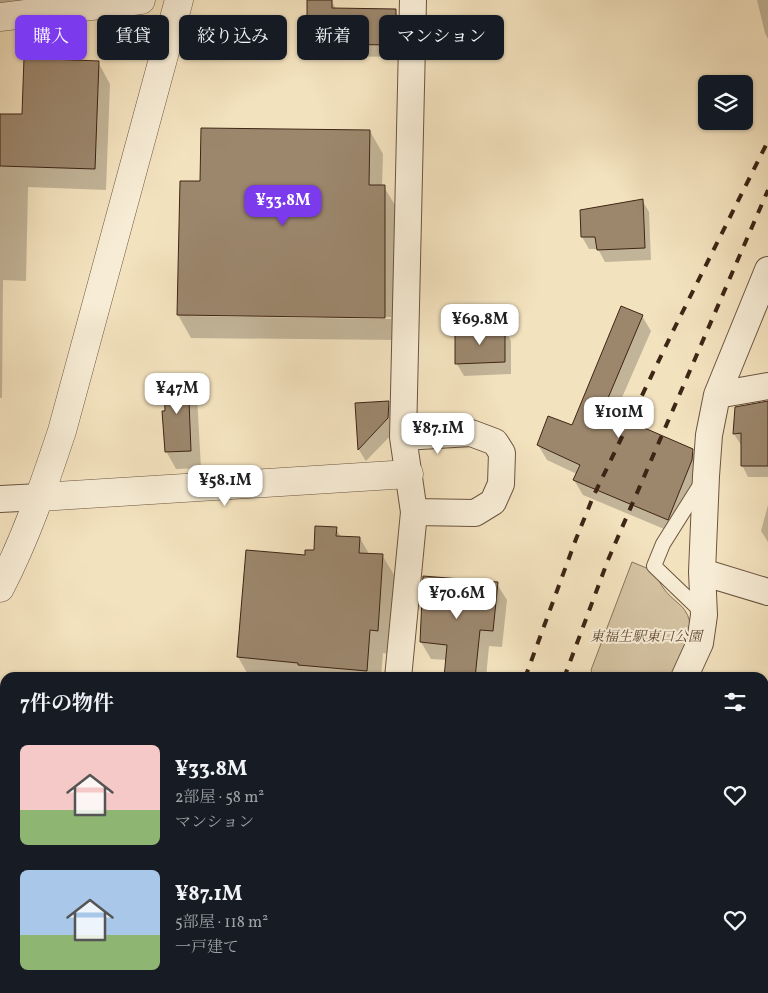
<!DOCTYPE html>
<html lang="ja">
<meta charset="utf-8">
<style>
:root{--surface:#171b24;--page:#20242c;--text:#f1f3f6;--muted:#9ea1a6;--accent:#7c3aed}
body{margin:0;font-family:Vollkorn,"Noto Serif JP",serif;background:var(--page);color:var(--text);height:100vh;display:flex;flex-direction:column;font-size:19px;white-space:nowrap}
*{box-sizing:border-box;margin:0}
p{font-size:16px;color:var(--muted)}
.icon{flex:none;width:28px;height:28px;fill:none;stroke:currentColor;stroke-width:2;stroke-linecap:round;stroke-linejoin:round}
.map{position:relative;flex:1;overflow:hidden}
.drawer{position:absolute;left:0px;top:672px;width:769px;height:321px;display:flex;flex-direction:column;background:var(--surface);border-radius:15px 15px 0 0;box-shadow:0 1px 4px #0004}
.drawer>*{flex:none}
.banner{position:absolute;left:15px;top:15px;width:500px;height:45px;display:flex;gap:10px}
.buttons{position:absolute;left:698px;top:75px;display:grid;gap:10px}
.buttons a{display:grid;place-items:center;width:55px;height:55px;border-radius:8px;background:var(--surface);box-shadow:0 1px 4px #0004;font-size:25px}
.price{position:absolute;translate:-50% -42px;padding:0 11px;border-radius:10px;background:#fff;color:#222;font-size:16px;line-height:32px;filter:drop-shadow(0 1px 2px #0008)}
.price::after{content:'';position:absolute;left:50%;top:30px;width:15px;height:11px;margin-left:-8px;background:inherit;clip-path:polygon(0 0,100% 0,50% 100%)}
.price.selected{background:var(--accent);color:#fff}
ul{padding:0;list-style:none}
li{display:flex;align-items:center;gap:15px;height:125px;padding:0 20px}
li span{display:grid;place-items:center;flex:none;width:140px;height:100px;border-radius:8px;color:#555}
li>.icon{margin-inline-start:auto}
span .icon{width:60px;height:60px;fill:#fffc;stroke-width:1}
li b{font-size:21px}
h2{display:flex;justify-content:space-between;align-items:center;height:60px;padding:0 20px;font-size:21px}
.chip{padding:0 18px;border-radius:8px;background:var(--surface);box-shadow:0 1px 4px #0004;font-size:18px;line-height:45px}
.chip.selected{background:var(--accent);color:#fff}
.map>svg:first-child{display:block}
</style>
<div class="map">
<svg width="768" height="993" viewBox="0 0 768 993">
<rect width="100%" height="100%" fill="#f3e2be"/>
<filter id="stains"><feTurbulence type="fractalNoise" baseFrequency=".004" numOctaves="4"/><feColorMatrix values="0 0 0 0 .2 0 0 0 0 .09 0 0 0 0 .02 0 0 0 .5 -.17"/></filter>
<radialGradient id="worn" r=".72"><stop offset=".6" stop-color="#630" stop-opacity="0"/><stop offset="1" stop-color="#630" stop-opacity=".3"/></radialGradient>
<path fill="#d4c2a1" stroke="#89745b" d="M 632,562 L 656,572 C 659,585 667,594 678,603 C 703,623 683,655 672,677 L 593,677 L 591,670 Z"/>
<path fill="#0003" fill-rule="evenodd" d="M 0,0 L 22,0 L 0,12 Z
M 309,0 L 331,0 L 336,9 L 395,11 L 402,23 L 402,57 L 315,56 L 308,44 Z
M 757,0 L 768,0 L 768,39 L 765,33 Z
M 98,62 L 110,84 L 106,190 L 28,187 L 26,281 L 3,280 L 2,398 L 0,398 L 0,115 L 23,116 Z
M 370,131 L 383,154 L 382,187 L 384,187 L 398,210 L 398,340 L 191,338 L 178,315 L 201,183 ZM 190,314 L 391,317 L 391,319 L 190,316 Z
M 642,200 L 649,212 L 651,260 L 605,262 L 598,249 L 589,249 L 582,237 L 581,211 Z
M 642,316 L 651,331 L 614,416 L 692,450 L 701,464 L 676,534 L 583,495 L 574,480 L 577,474 L 547,460 L 538,445 L 573,426 Z
M 504,329 L 511,341 L 511,374 L 464,376 L 457,364 L 456,331 Z
M 187,378 L 197,396 L 201,468 L 176,469 L 166,451 Z
M 768,402 L 768,477 L 748,477 L 742,465 L 742,445 L 741,445 L 734,434 L 736,408 Z
M 388,403 L 395,415 L 395,431 L 366,461 L 359,450 L 357,404 Z
M 768,505 L 768,542 L 761,531 Z
M 336,529 L 341,537 L 360,538 L 369,554 L 382,555 L 396,578 L 391,654 L 383,653 L 381,678 L 250,678 L 238,657 L 306,557 L 315,551 Z
M 497,584 L 507,600 L 502,647 L 489,646 L 486,678 L 445,678 L 447,660 L 431,659 L 421,642 Z
M 764,760 L 768,761 L 768,833 L 764,826 Z
M 768,840 L 768,993 L 748,993 L 747,989 L 764,989 L 764,841 Z
M 367,989 L 414,989 L 413,993 L 366,993 Z
M 477,989 L 530,989 L 528,993 L 476,993 Z
M 554,989 L 689,989 L 688,993 L 553,993 Z"/>
<path fill="#9c876d" stroke="#3e2515" d="M 307,0 L 332,0 L 332,8 L 396,9 L 396,45 L 307,44 Z
M 24,58 L 99,61 L 95,169 L 0,166 L 0,114 L 22,114 Z
M 201,128 L 370,130 L 369,185 L 385,185 L 385,318 L 177,315 L 180,181 L 200,181 Z
M 643,199 L 645,248 L 597,250 L 595,237 L 581,237 L 580,210 Z
M 621,306 L 643,315 L 603,410 L 693,449 L 692,460 L 668,520 L 573,480 L 580,465 L 537,445 L 548,416 L 572,425 Z
M 505,327 L 505,362 L 455,364 L 455,329 Z
M 188,376 L 191,451 L 165,452 L 162,411 L 165,411 L 164,378 Z
M 389,401 L 388,418 L 358,450 L 355,403 Z
M 768,401 L 768,466 L 741,466 L 741,433 L 733,434 L 735,407 Z
M 315,526 L 337,527 L 336,536 L 360,537 L 359,553 L 383,554 L 378,631 L 370,630 L 367,671 L 298,665 L 298,663 L 237,657 L 246,550 L 305,555 L 305,550 L 314,550 Z
M 423,576 L 498,582 L 493,631 L 480,630 L 475,678 L 444,678 L 447,645 L 420,642 Z"/>
<g fill="none" stroke-linecap="round" stroke-linejoin="round">
<defs>
<path id="service" d="M 702,482 L 663,544 L 654,566 L 704,614
M 764,831 L 768,831"/>
<path id="minor" d="M 768,270 L 717,395 L 768,386
M 403,437 L 471,433 L 495,442 L 502,453 L 501,484 L 493,502 L 475,513 L 414,512
M 0,499 L 40,497
M 702,572 L 768,592
M 398,678 L 414,512 L 403,437 L 413,0
M 684,678 L 700,643 L 704,615 L 702,572 L 706,476 L 709,435 L 717,395
M 0,710 L 5,711
M 348,993 L 349,989
M 536,993 L 538,989
M 696,993 L 696,989"/>
<path id="tertiary" d="M 0,17 L 141,0
M 40,497 L 409,474
M 0,588 C 26,538 44,485 62,431 L 179,0
M 0,974 L 5,975
M 57,989 L 74,993"/>
</defs>
<use href="#service" stroke="#6b543f" stroke-width="16"/>
<use href="#minor" stroke="#6b543f" stroke-width="28"/>
<use href="#tertiary" stroke="#6b543f" stroke-width="29"/>
<use href="#service" stroke="#f7ecd5" stroke-width="14"/>
<use href="#minor" stroke="#f7ecd5" stroke-width="26"/>
<use href="#tertiary" stroke="#f7ecd5" stroke-width="28"/>
<path stroke="#3e2515" stroke-width="4" stroke-dasharray="9 9" stroke-linecap="butt" d="M 525,678 L 576,539 L 593,497 L 675,327 L 768,141
M 564,678 L 608,560 L 768,190
M 430,993 L 431,989
M 457,993 L 458,989"/>
</g>
<g text-anchor="middle" dominant-baseline="central" stroke-width="4" stroke-linejoin="round" paint-order="stroke">
<g font-size="14" font-style="italic" fill="#644c38" stroke="#f7ecd5">
<text x="646" y="637">東福生駅東口公園</text>
</g>
</g>
<rect width="100%" height="100%" filter="url(#stains)"/>
<rect width="100%" height="100%" fill="url(#worn)"/>
</svg>
<div class="buttons">
<a><svg class="icon" aria-label="layers" viewBox="0 0 24 24"><path d="M12 4l9 5-9 5-9-5zM3 14l9 5 9-5"/></svg></a>
</div>
<b class="price selected" style="left:283px;top:227px">¥33.8M</b>
<b class="price" style="left:480px;top:346px">¥69.8M</b>
<b class="price" style="left:177px;top:415px">¥47M</b>
<b class="price" style="left:619px;top:439px">¥101M</b>
<b class="price" style="left:438px;top:455px">¥87.1M</b>
<b class="price" style="left:225px;top:507px">¥58.1M</b>
<b class="price" style="left:457px;top:620px">¥70.6M</b>
<div class="banner">
<a class="chip selected">購入</a>
<a class="chip">賃貸</a>
<a class="chip">絞り込み</a>
<a class="chip">新着</a>
<a class="chip">マンション</a>
</div>
<section class="drawer">
<h2>7件の物件<svg class="icon" aria-label="filters" viewBox="0 0 24 24"><path d="M4 7h16M4 17h16"/><circle cx="9" cy="7" r="2"/><circle cx="15" cy="17" r="2"/></svg></h2>
<ul>
<li><span style="background:linear-gradient(#f6c9c9 65%,#8fb573 0)"><svg class="icon" aria-label="home" viewBox="0 0 24 24"><path d="M3 11l9-7 9 7M6 9v11h12V9"/></svg></span><div><b>¥33.8M</b><p>2部屋 · 58 m²</p><p>マンション</p></div><svg class="icon" aria-label="heart" viewBox="0 0 24 24"><path d="M12 20l-8-8c-3-5 5-10 8-4 3-6 11-1 8 4z"/></svg></li>
<li><span style="background:linear-gradient(#a9c7e8 65%,#8fb573 0)"><svg class="icon" aria-label="home" viewBox="0 0 24 24"><path d="M3 11l9-7 9 7M6 9v11h12V9"/></svg></span><div><b>¥87.1M</b><p>5部屋 · 118 m²</p><p>一戸建て</p></div><svg class="icon" aria-label="heart" viewBox="0 0 24 24"><path d="M12 20l-8-8c-3-5 5-10 8-4 3-6 11-1 8 4z"/></svg></li>
</ul>
</section>
</div>
